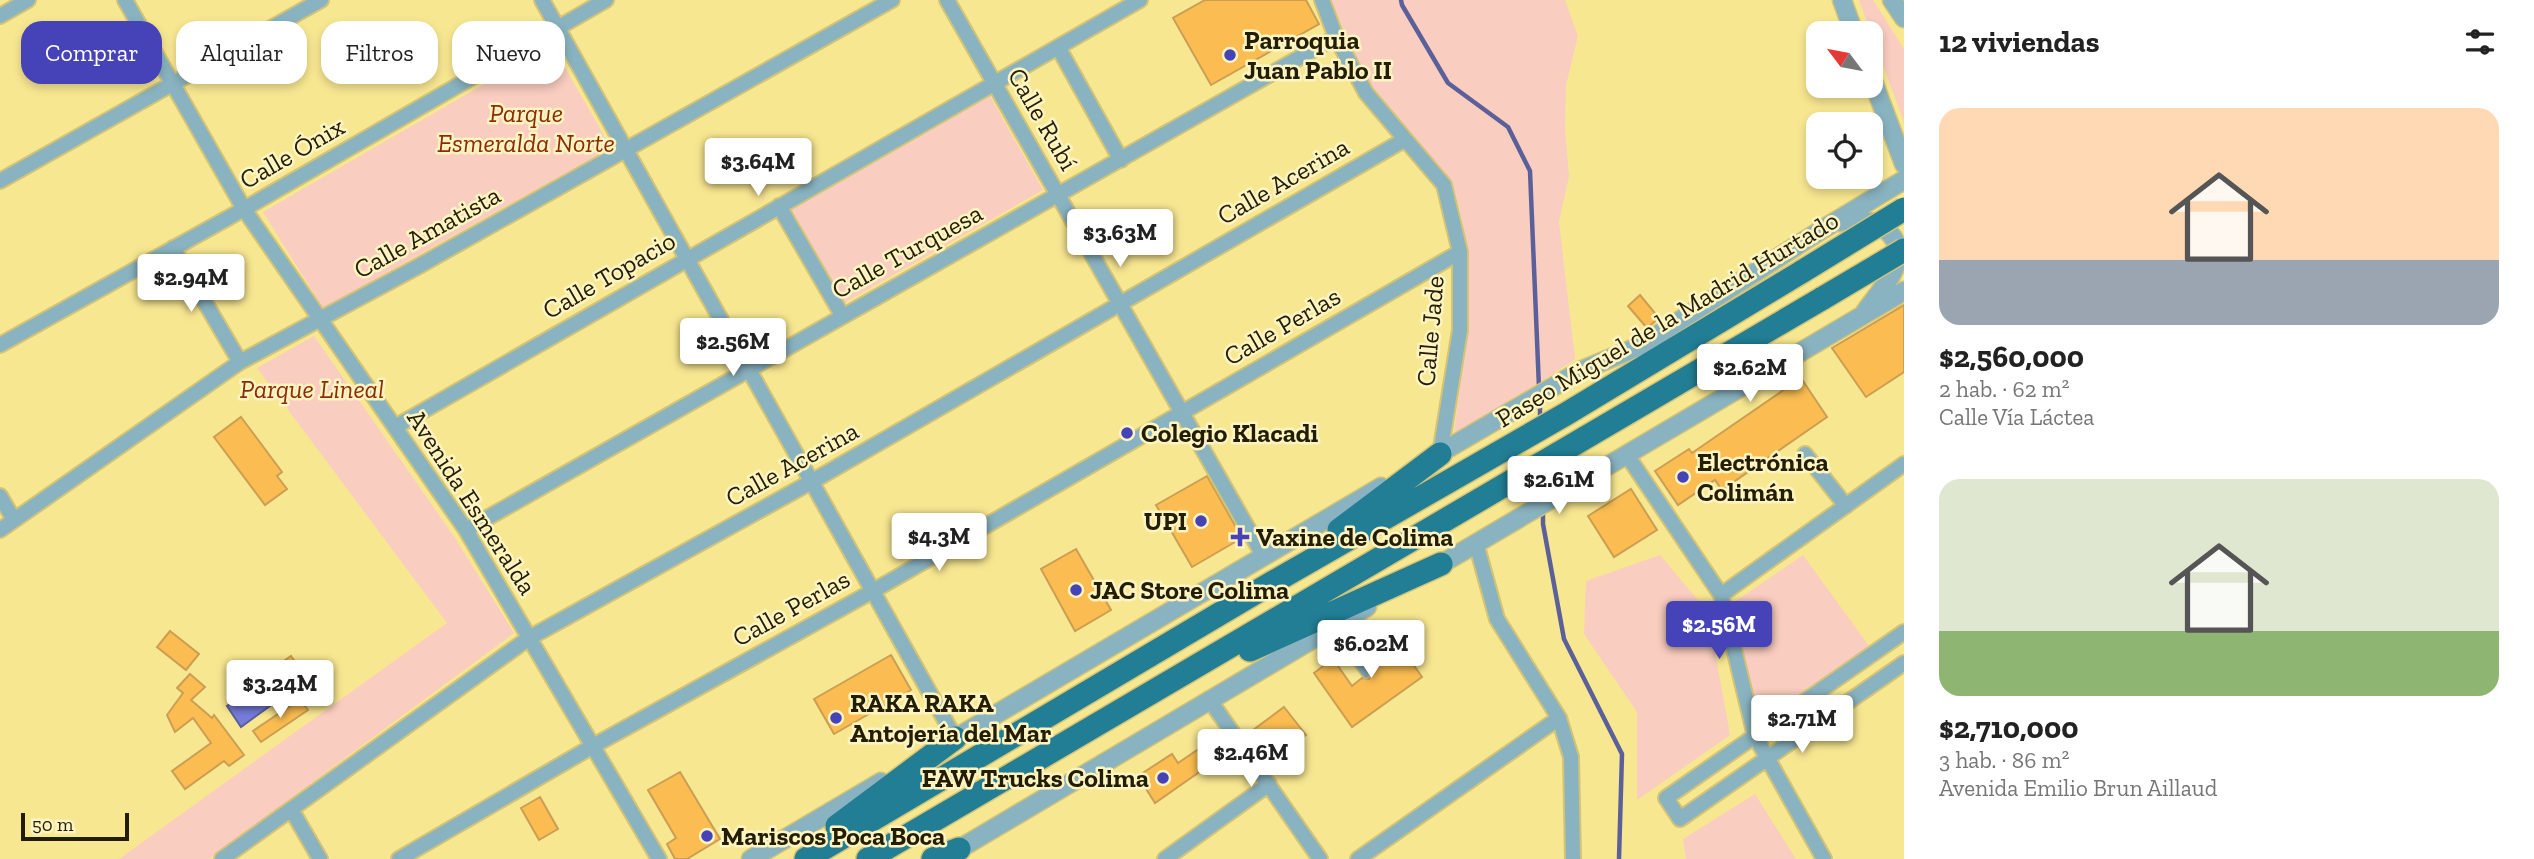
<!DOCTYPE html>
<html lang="es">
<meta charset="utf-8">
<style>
:root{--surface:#fff;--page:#f2f2f2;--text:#222;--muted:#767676;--accent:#4642b8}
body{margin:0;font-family:"Zilla Slab",serif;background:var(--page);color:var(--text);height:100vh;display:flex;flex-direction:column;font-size:26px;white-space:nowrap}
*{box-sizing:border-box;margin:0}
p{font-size:23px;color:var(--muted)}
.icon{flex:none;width:38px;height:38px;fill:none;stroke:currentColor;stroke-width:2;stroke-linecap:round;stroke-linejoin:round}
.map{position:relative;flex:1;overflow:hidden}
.drawer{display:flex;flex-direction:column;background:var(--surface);width:630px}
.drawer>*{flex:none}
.top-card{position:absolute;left:21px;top:21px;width:665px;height:63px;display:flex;gap:14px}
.needle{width:46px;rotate:302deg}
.fabs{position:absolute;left:1806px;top:21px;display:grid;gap:14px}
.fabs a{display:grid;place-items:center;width:77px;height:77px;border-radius:14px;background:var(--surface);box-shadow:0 4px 10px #0003;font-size:35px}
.scale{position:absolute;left:21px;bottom:18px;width:108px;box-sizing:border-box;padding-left:7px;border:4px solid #231d03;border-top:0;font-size:19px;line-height:24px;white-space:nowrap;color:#231d03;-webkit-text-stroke:5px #fdf4c2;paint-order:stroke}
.price{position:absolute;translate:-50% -60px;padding:0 16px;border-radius:7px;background:#fff;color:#222;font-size:23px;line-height:46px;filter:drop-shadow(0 2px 4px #0008)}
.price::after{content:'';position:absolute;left:50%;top:42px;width:21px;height:16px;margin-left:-10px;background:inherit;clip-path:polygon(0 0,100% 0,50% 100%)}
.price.selected{background:var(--accent);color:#fff}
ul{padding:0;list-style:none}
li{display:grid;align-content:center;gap:14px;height:371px;padding:0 35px}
li span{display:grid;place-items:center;height:217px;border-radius:21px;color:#555}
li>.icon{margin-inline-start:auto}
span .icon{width:126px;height:126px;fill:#fffc;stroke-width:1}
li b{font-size:30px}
h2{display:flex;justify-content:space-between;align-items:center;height:84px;padding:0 35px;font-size:30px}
.chip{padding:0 24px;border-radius:21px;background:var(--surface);box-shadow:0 4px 10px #0003;font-size:24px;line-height:63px}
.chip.selected{background:var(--accent);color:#fff}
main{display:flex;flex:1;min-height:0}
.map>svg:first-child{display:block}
</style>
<main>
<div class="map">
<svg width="1904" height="859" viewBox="0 0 1904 859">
<rect width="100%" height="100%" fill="#f8e791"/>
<path fill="#f9cdbf" d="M 1331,0 L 1565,0 L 1578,36 L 1566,85 L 1565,127 L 1569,176 L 1559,222 L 1575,359 L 1550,376 L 1454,434 C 1463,360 1481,250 1450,181 C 1444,166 1410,136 1397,121 C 1367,85 1349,43 1331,0 Z
M 1859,0 L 1873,0 L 1904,49 L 1904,122 Z
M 552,45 L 611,148 L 323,308 L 263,212 Z
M 990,96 L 1043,190 L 844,303 L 791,209 Z
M 314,336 L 455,538 L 514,633 L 209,859 L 119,859 L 447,623 L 257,368 Z
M 1660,555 L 1708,612 L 1730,735 L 1637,800 L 1637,712 L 1584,634 L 1586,581 Z
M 1803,555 L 1869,646 L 1759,725 L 1733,603 Z
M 1755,794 L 1796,859 L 1686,859 L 1683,839 Z"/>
<path fill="#757cda" stroke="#5c609a" stroke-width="2" d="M 266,677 L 281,698 L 241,727 L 227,706 Z"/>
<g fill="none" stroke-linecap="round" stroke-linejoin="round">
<path stroke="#5c609a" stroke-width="4.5" d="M 1401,0 L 1402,5 L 1448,83 L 1508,127 L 1530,171 L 1539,388
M 1540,400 L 1540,419
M 1542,473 L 1542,500
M 1543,508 L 1543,524 L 1564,639 L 1622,754 L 1619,859"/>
</g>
<path fill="#fbbd51" stroke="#cb9e53" stroke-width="2" d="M 1205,0 L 1306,0 L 1319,24 L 1211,85 L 1173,18 Z
M 1640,295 L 1659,318 L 1647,328 L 1628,306 Z
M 1904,305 L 1904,372 L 1866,397 L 1832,348 Z
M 1801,378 L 1827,417 L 1722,490 L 1715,480 L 1678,505 L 1655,471 L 1689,449 L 1692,453 Z
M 241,417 L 282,472 L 277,476 L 287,489 L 265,505 L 214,437 Z
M 1207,476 L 1242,538 L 1192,567 L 1156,505 Z
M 1631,489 L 1657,530 L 1614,557 L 1588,516 Z
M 1076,549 L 1111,610 L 1075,631 L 1041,569 Z
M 1386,626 L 1422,677 L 1352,727 L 1314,673 L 1333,659 L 1352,686 L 1362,678 L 1369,679 L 1372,672 L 1383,663 L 1367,640 Z
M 170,631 L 199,654 L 186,670 L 157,647 Z
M 891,655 L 911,690 L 834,734 L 814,699 Z
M 291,656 L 311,685 L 301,691 L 281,663 Z
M 190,674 L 205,687 L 191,700 L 212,718 L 214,715 L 244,755 L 229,766 L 224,761 L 185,789 L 172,771 L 211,743 L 193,718 L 175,732 L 167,715 L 183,693 L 177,688 Z
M 300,699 L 308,710 L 261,742 L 253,731 Z
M 1284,707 L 1306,735 L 1270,761 L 1249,733 Z
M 1215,738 L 1225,754 L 1155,803 L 1138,776 L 1172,754 L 1178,763 Z
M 680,772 L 720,839 L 687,859 L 675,859 L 667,844 L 676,838 L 648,790 Z
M 540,797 L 558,829 L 539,840 L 521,808 Z"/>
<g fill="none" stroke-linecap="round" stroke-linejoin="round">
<defs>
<path id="service" d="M 1332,629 L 1366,674"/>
<path id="minor" d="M 125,0 L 244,209 L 466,530 L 659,859
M 542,0 L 955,738
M 947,0 L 1263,555
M 1322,0 L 1336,37 L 1366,93 L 1444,185 L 1460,252 L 1460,330 L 1440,454
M 0,16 L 28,0
M 1058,47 L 1121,160
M 0,181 L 321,0
M 779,206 L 842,315
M 173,248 L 240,362
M 0,345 L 244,209 L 606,0
M 395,427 L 1140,0
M 1805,454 L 1846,506
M 1627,455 L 1721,595 L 1755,736 L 1824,859
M 0,496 L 14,520
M 0,530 L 240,362 L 417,267 L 892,0
M 466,530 L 1336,37
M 1476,543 L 1497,619 L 1559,718 L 1571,757 L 1573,859
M 1721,595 L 1904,464
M 1904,632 L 1666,798 L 1680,819 L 1904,663
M 1209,699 L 1320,859
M 291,809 L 320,859
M 222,859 L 529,638 L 811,482 L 1404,140
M 399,859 L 593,746 L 873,591 L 1460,252
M 1165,859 L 1269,784
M 1358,859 L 1559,718"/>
<path id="tertiary" d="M 1842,0 L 1854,33
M 1892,0 L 1904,18
M 1871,76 L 1904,164
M 1840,222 C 1862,215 1898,225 1898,255 C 1897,274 1876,296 1865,312
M 1430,459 L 1580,371 L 1640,346 L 1823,229 L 1904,180
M 1431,570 L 1904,291
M 944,745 L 1381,487
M 949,855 L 1367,607
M 751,859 L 881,782"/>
<path id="trunk" d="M 1339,530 L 1440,454
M 1250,650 L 1441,564
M 837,826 L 955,738
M 806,859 L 1270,584 L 1566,414 L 1803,271
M 868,859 L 1823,298
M 933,859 L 959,849"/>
</defs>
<use href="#service" stroke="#d2c377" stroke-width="10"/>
<use href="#minor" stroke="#d2c377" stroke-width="18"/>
<use href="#tertiary" stroke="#d2c377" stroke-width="21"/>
<use href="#trunk" stroke="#d2c377" stroke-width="26"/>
<use href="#service" stroke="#89b3c0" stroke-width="7"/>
<use href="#minor" stroke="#89b3c0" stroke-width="14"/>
<use href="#tertiary" stroke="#89b3c0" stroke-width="18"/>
<use href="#trunk" stroke="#227e94" stroke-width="23"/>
<defs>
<path id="trunk-bridge" d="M 1803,271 L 1904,209
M 1823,298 L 1904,250"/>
</defs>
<use href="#trunk-bridge" stroke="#d2c377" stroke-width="26" stroke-linecap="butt"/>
<use href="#trunk-bridge" stroke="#227e94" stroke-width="23"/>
</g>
<g fill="#4642b8" stroke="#fdf4c2" stroke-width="2.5">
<circle cx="1230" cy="55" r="7"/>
<circle cx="1127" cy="433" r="7"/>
<circle cx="1683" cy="477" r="7"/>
<circle cx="1201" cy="521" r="7"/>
<path d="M1236.5 526.5h7v7h7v7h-7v7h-7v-7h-7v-7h7z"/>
<circle cx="1076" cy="590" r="7"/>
<circle cx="836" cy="718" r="7"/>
<circle cx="1163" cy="778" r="7"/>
<circle cx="707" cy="836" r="7"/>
</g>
<g text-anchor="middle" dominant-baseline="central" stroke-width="5" stroke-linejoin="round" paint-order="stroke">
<g font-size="26" font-weight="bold" fill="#231d03" stroke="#fdf4c2" text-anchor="start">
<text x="1244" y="40">Parroquia<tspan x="1244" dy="30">Juan Pablo II</tspan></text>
<text x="1141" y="433">Colegio Klacadi</text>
<text x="1697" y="462">Electrónica<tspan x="1697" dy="30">Colimán</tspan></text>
<text x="1187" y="521" text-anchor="end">UPI</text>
<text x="1256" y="537">Vaxine de Colima</text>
<text x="1090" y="590">JAC Store Colima</text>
<text x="850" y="703">RAKA RAKA<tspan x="850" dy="30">Antojería del Mar</tspan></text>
<text x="1149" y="778" text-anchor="end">FAW Trucks Colima</text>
<text x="721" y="836">Mariscos Poca Boca</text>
</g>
<g font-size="26" font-style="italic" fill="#8c2c05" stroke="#fdf4c2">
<text x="526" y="113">Parque<tspan x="526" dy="30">Esmeralda Norte</tspan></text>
<text x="312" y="389">Parque Lineal</text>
</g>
<g font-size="26" fill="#231d03" stroke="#fdf4c2">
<text transform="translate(1043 119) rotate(60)">Calle Rubí</text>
<text transform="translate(292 153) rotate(-30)">Calle Ónix</text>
<text transform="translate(1283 181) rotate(-30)">Calle Acerina</text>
<text transform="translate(427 232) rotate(-29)">Calle Amatista</text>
<text transform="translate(907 251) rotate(-29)">Calle Turquesa</text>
<text transform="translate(609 275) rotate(-30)">Calle Topacio</text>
<text transform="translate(1667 319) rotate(-31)">Paseo Miguel de la Madrid Hurtado</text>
<text transform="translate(1282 326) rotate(-30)">Calle Perlas</text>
<text transform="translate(1430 331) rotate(-85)">Calle Jade</text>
<text transform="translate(792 464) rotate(-29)">Calle Acerina</text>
<text transform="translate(472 502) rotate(57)">Avenida Esmeralda</text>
<text transform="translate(791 608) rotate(-29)">Calle Perlas</text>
</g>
</g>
</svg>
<div class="fabs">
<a><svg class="needle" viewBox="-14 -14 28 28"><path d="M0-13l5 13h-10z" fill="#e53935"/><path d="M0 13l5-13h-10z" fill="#767676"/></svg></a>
<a><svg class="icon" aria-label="locate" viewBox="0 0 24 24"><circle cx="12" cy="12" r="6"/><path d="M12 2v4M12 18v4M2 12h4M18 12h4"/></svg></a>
</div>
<div class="scale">50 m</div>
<b class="price" style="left:758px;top:198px">$3.64M</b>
<b class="price" style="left:1120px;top:269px">$3.63M</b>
<b class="price" style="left:191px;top:314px">$2.94M</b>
<b class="price" style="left:733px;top:378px">$2.56M</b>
<b class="price" style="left:1750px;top:404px">$2.62M</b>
<b class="price" style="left:1559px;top:516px">$2.61M</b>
<b class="price" style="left:939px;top:573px">$4.3M</b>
<b class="price selected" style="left:1719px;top:661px">$2.56M</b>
<b class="price" style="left:1371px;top:680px">$6.02M</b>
<b class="price" style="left:280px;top:720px">$3.24M</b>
<b class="price" style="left:1802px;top:755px">$2.71M</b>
<b class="price" style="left:1251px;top:789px">$2.46M</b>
<div class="top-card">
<a class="chip selected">Comprar</a>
<a class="chip">Alquilar</a>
<a class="chip">Filtros</a>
<a class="chip">Nuevo</a>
</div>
</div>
<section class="drawer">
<h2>12 viviendas<svg class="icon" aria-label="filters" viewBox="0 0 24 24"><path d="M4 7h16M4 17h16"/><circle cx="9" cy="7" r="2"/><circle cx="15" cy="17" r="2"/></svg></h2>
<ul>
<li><span style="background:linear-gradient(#ffd9b3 70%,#9aa5b1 0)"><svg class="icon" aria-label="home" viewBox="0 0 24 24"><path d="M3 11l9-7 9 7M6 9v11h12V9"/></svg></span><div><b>$2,560,000</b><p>2 hab. · 62 m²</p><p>Calle Vía Láctea</p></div></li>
<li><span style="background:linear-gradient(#dfe7d0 70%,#8fb573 0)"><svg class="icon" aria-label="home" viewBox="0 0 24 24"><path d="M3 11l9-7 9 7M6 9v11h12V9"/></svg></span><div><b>$2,710,000</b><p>3 hab. · 86 m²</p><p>Avenida Emilio Brun Aillaud</p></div></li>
</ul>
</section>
</main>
